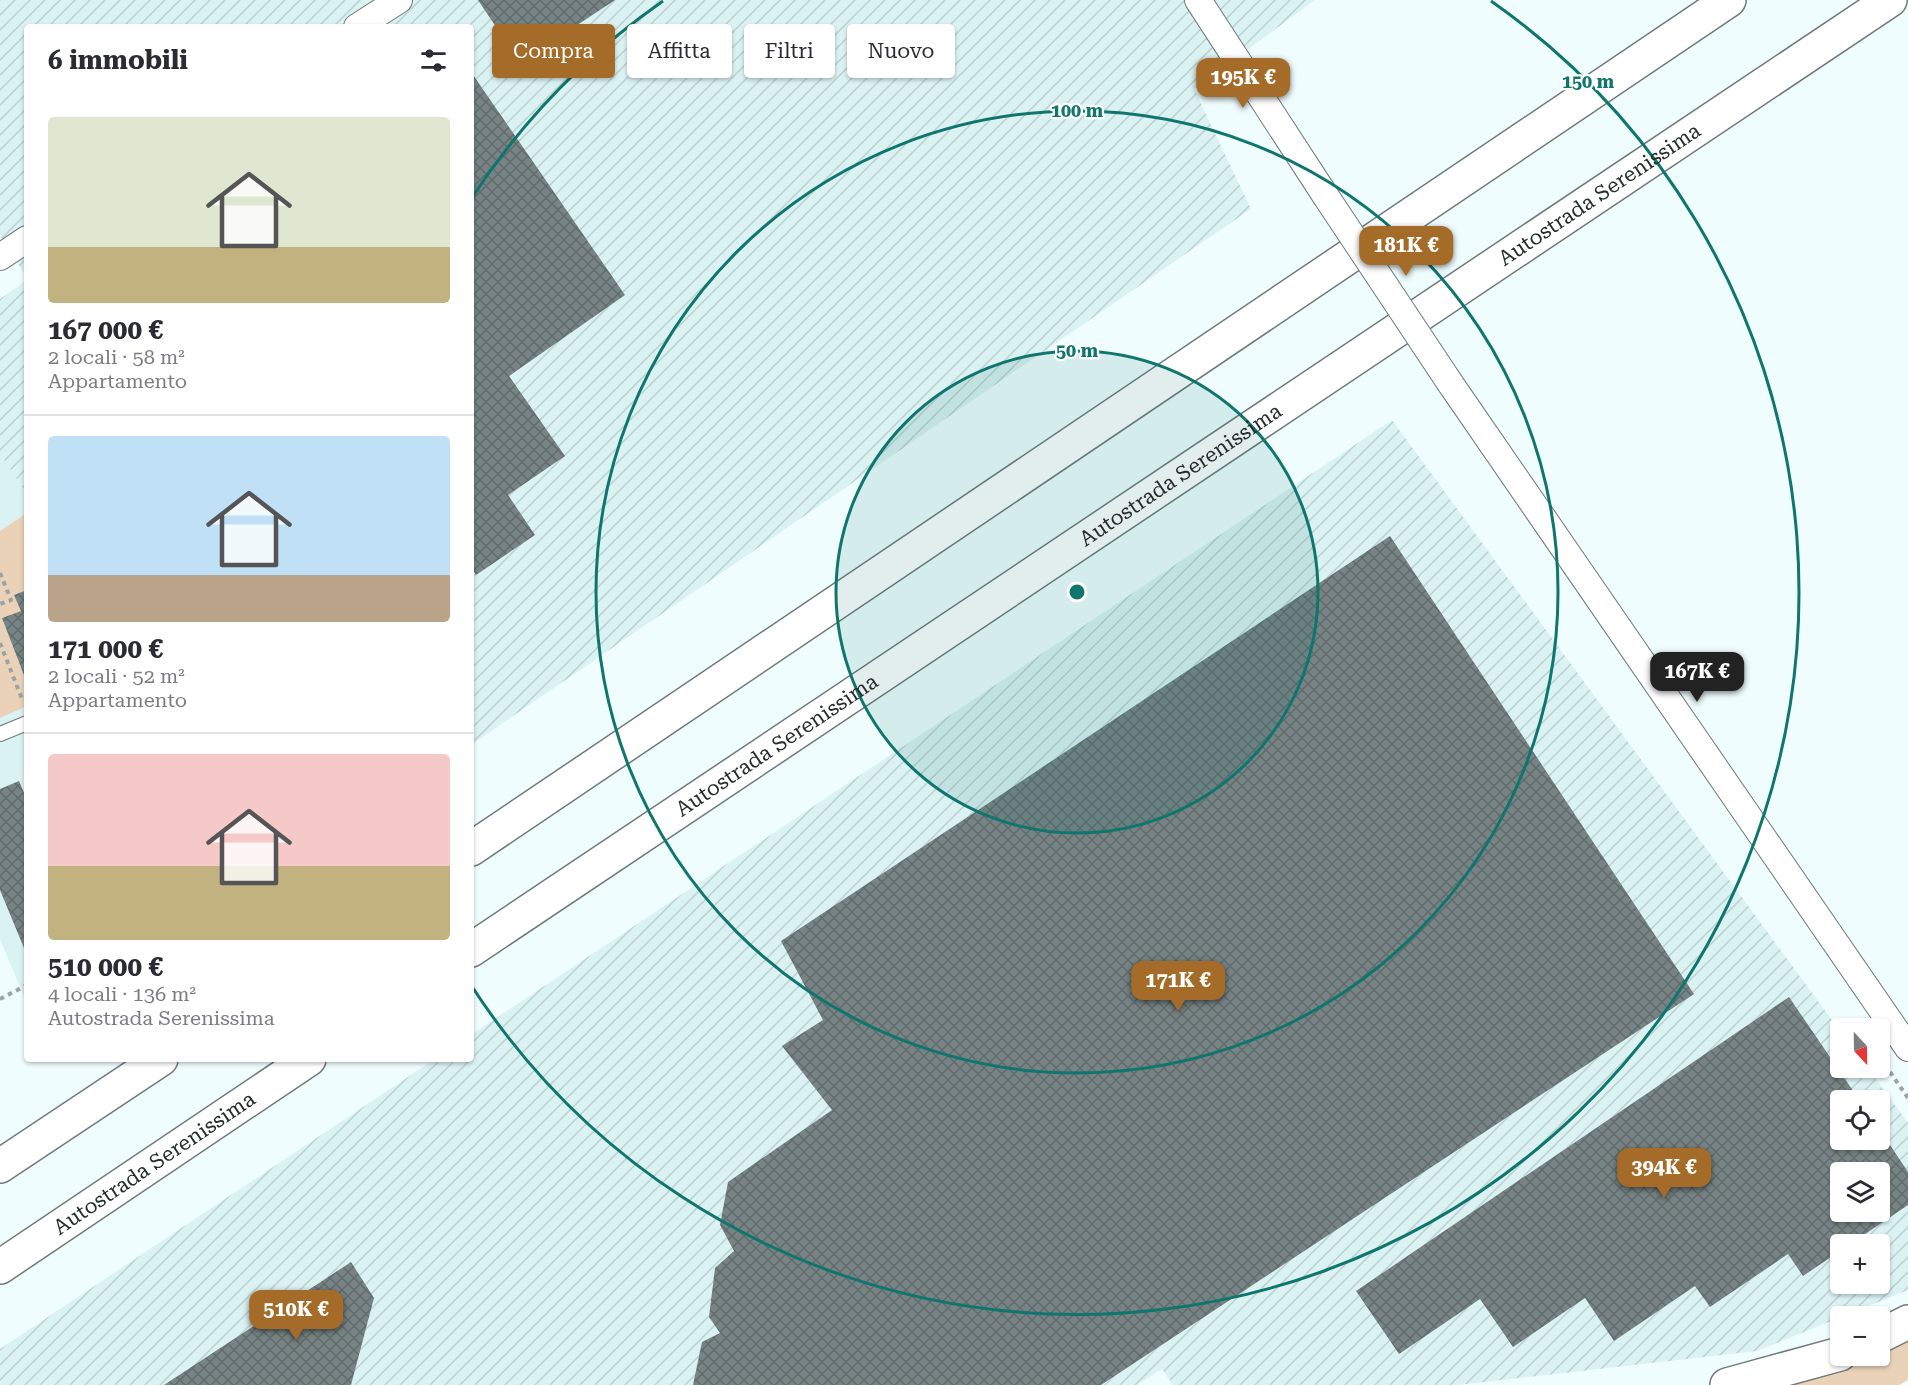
<!DOCTYPE html>
<html lang="it">
<meta charset="utf-8">
<style>
:root{--surface:#fff;--page:#f2f2f3;--text:#2b2b33;--muted:#7c7c81;--line:#e1e1e2;--accent:#a46c28}
body{margin:0;font-family:"Roboto Serif",serif;background:var(--page);color:var(--text);height:100vh;display:flex;flex-direction:column;font-size:22px;white-space:nowrap}
*{box-sizing:border-box;margin:0}
p{font-size:20px;color:var(--muted)}
.icon{flex:none;width:33px;height:33px;fill:none;stroke:currentColor;stroke-width:2;stroke-linecap:round;stroke-linejoin:round}
.map{position:relative;flex:1;overflow:hidden}
.details{position:absolute;left:24px;top:24px;width:450px;height:1038px;display:flex;flex-direction:column;background:var(--surface);border-radius:6px;box-shadow:0 2px 4px #0004}
.details>*{flex:none}
.hud{position:absolute;left:492px;top:24px;width:570px;height:54px;display:flex;gap:12px}
.needle{width:39px;rotate:158deg}
.fabs{position:absolute;left:1830px;top:1018px;display:grid;gap:12px}
.fabs a{display:grid;place-items:center;width:60px;height:60px;border-radius:6px;background:var(--surface);box-shadow:0 2px 4px #0004;font-size:30px}
.price{position:absolute;translate:-50% -51px;padding:0 14px;border-radius:12px;background:var(--accent);color:#fff;font-size:20px;line-height:39px;filter:drop-shadow(0 2px 3px #0008)}
.price::after{content:'';position:absolute;left:50%;top:36px;width:18px;height:14px;margin-left:-9px;background:inherit;clip-path:polygon(0 0,100% 0,50% 100%)}
.price.current{background:#222;color:#fff}
ul{padding:0;list-style:none}
li{display:grid;align-content:center;gap:12px;height:318px;padding:0 24px}
li+li{border-top:2px solid var(--line)}
li span{display:grid;place-items:center;height:186px;border-radius:6px;color:#555}
li>.icon{margin-inline-start:auto}
span .icon{width:108px;height:108px;fill:#fffc;stroke-width:1}
li b{font-size:26px}
h2{display:flex;justify-content:space-between;align-items:center;height:72px;padding:0 24px;font-size:26px}
.tag{padding:0 21px;border-radius:6px;background:var(--surface);box-shadow:0 2px 4px #0004;font-size:21px;line-height:54px}
.tag.current{background:var(--accent);color:#fff}
.map>svg:first-child{display:block}
</style>
<div class="map">
<svg width="1908" height="1385" viewBox="0 0 1908 1385">
<defs>
<pattern id="industrial-furrows" width="10" height="10" patternUnits="userSpaceOnUse" patternTransform="scale(1.5)"><rect width="10" height="10" fill="#dbf2f3"/><path d="M-1 1l2-2M0 10L10 0M9 11l2-2" fill="none" stroke="#bcd0d0"/></pattern>
<pattern id="building-cross-hatch" width="8" height="8" patternUnits="userSpaceOnUse" patternTransform="scale(1.5)"><rect width="8" height="8" fill="#778384"/><path d="M0 0l8 8M0 8l8-8" fill="none" stroke="#616b6c"/></pattern>
</defs>
<rect width="100%" height="100%" fill="#f0fdfe"/>
<path fill="#dbf2f3" d="M 0,454 L 27,494 L 27,1004 L 0,939 Z"/>
<path fill="url(#industrial-furrows)" fill-rule="evenodd" d="M 0,0 L 1315,0 L 1194,89 L 1251,209 L 471,745 L 471,27 L 27,27 L 27,278 L 0,236 Z
M 27,280 L 27,494 L 0,454 L 0,299 Z
M 1392,420 L 1840,1031 L 1840,1068 L 1868,1068 L 1908,1123 L 1908,1290 L 1757,1351 L 1458,1385 L 1173,1385 L 1162,1369 L 1137,1385 L 0,1385 L 0,1349 L 435,1059 L 471,1059 L 471,1035 ZM 1840,1101 L 1880,1101 L 1880,1140 L 1840,1140 ZM 1840,1173 L 1880,1173 L 1880,1212 L 1840,1212 ZM 1840,1245 L 1880,1245 L 1880,1284 L 1840,1284 Z"/>
<path fill="#ead2b8" d="M 27,513 L 27,590 L 15,595 L 21,611 L 2,618 L 27,683 L 27,706 L 0,718 L 0,531 Z
M 1908,1336 L 1908,1380 L 1899,1385 L 1784,1385 L 1857,1356 L 1880,1356 L 1880,1347 Z"/>
<path fill="url(#building-cross-hatch)" fill-rule="evenodd" d="M 478,0 L 615,0 L 520,63 Z
M 471,72 L 625,295 L 509,376 L 565,456 L 508,495 L 535,535 L 476,575 L 471,568 Z
M 1390,536 L 1694,994 L 1101,1385 L 693,1385 L 702,1342 L 720,1333 L 709,1317 L 715,1268 L 734,1251 L 720,1225 L 728,1182 L 832,1110 L 782,1046 L 823,1020 L 781,941 Z
M 27,590 L 27,683 L 2,618 L 21,611 L 14,595 Z
M 19,781 L 27,800 L 27,946 L 24,948 L 0,890 L 0,789 Z
M 1789,997 L 1860,1101 L 1840,1101 L 1840,1140 L 1880,1140 L 1880,1130 L 1908,1172 L 1908,1205 L 1849,1245 L 1840,1245 L 1840,1251 L 1803,1276 L 1788,1254 L 1710,1307 L 1695,1286 L 1614,1341 L 1585,1298 L 1513,1347 L 1480,1299 L 1399,1354 L 1356,1291 ZM 1840,1173 L 1880,1173 L 1880,1212 L 1840,1212 Z
M 351,1262 L 374,1298 L 351,1385 L 164,1385 Z"/>
<g fill="none" stroke-linecap="round" stroke-linejoin="round">
<defs>
<path id="lane" d="M 0,734 L 27,723"/>
<path id="street" d="M 1198,0 L 1325,195
M 357,27 L 399,0
M 0,257 L 27,239
M 1450,383 L 1908,1048"/>
<path id="secondary" d="M 1880,1336 L 1908,1322
M 1727,1385 L 1840,1354"/>
<g id="highway">
<path d="M 471,849 L 1729,0"/>
<path id="s1" d="M 471,950 L 1890,0"/>
<path d="M 0,1166 L 161,1059"/>
<path id="s2" d="M 0,1267 L 309,1059"/>
</g>
</defs>
<use href="#lane" stroke="#6e7a7a" stroke-width="16"/>
<use href="#street" stroke="#6e7a7a" stroke-width="28"/>
<use href="#secondary" stroke="#6e7a7a" stroke-width="36"/>
<use href="#highway" stroke="#6e7a7a" stroke-width="36"/>
<path stroke="#9aa4a4" stroke-width="4" stroke-dasharray="4.5 4.5" stroke-linecap="butt" d="M 0,573 L 11,600 L 0,604
M 0,643 L 22,699 L 27,697
M 0,999 L 27,985
M 1890,1072 L 1908,1098"/>
<use href="#lane" stroke="#fff" stroke-width="14"/>
<use href="#street" stroke="#fff" stroke-width="26"/>
<use href="#secondary" stroke="#fff" stroke-width="33"/>
<use href="#highway" stroke="#fff" stroke-width="33"/>
<defs>
<path id="street-bridge" d="M 1325,195 L 1450,383"/>
</defs>
<use href="#street-bridge" stroke="#6e7a7a" stroke-width="28" stroke-linecap="butt"/>
<use href="#street-bridge" stroke="#fff" stroke-width="26"/>
</g>
<circle cx="1077" cy="592" r="241" fill="#0f766e" fill-opacity=".12"/>
<g fill="none" stroke="#0f766e" stroke-width="3">
<circle cx="1077" cy="592" r="241"/>
<circle cx="1077" cy="592" r="481"/>
<path d="M471 199A722 722 0 0 1 663 1M1491 1A722 722 0 1 1 471 985"/>
</g>
<g text-anchor="middle" dominant-baseline="central" stroke-width="4.5" stroke-linejoin="round" paint-order="stroke">
<g font-size="21" fill="#262b2b" stroke="#fff">
<text stroke="none"><textPath href="#s1" startOffset="1358">Autostrada Serenissima</textPath></text>
<text stroke="none"><textPath href="#s1" startOffset="854">Autostrada Serenissima</textPath></text>
<text stroke="none"><textPath href="#s1" startOffset="368">Autostrada Serenissima</textPath></text>
<text stroke="none"><textPath href="#s2" startOffset="186">Autostrada Serenissima</textPath></text>
</g>
</g>
<circle cx="1077" cy="592" r="9" fill="#0f766e" stroke="#fff" stroke-width="3"/>
<g font-size="18" text-anchor="middle" font-weight="bold" fill="#0f766e" stroke="#fff" stroke-width="4.5" stroke-linejoin="round" paint-order="stroke">
<text x="1588" y="88">150 m</text>
<text x="1077" y="117">100 m</text>
<text x="1077" y="357">50 m</text>
</g>
</svg>
<div class="fabs">
<a><svg class="needle" viewBox="-14 -14 28 28"><path d="M0-13l5 13h-10z" fill="#e53935"/><path d="M0 13l5-13h-10z" fill="#7c7c81"/></svg></a>
<a><svg class="icon" aria-label="locate" viewBox="0 0 24 24"><circle cx="12" cy="12" r="6"/><path d="M12 2v4M12 18v4M2 12h4M18 12h4"/></svg></a>
<a><svg class="icon" aria-label="layers" viewBox="0 0 24 24"><path d="M12 4l9 5-9 5-9-5zM3 14l9 5 9-5"/></svg></a>
<a>+</a>
<a>−</a>
</div>
<b class="price" style="left:1243px;top:109px">195K €</b>
<b class="price" style="left:1406px;top:277px">181K €</b>
<b class="price current" style="left:1697px;top:703px">167K €</b>
<b class="price" style="left:1178px;top:1012px">171K €</b>
<b class="price" style="left:1664px;top:1199px">394K €</b>
<b class="price" style="left:296px;top:1341px">510K €</b>
<div class="hud">
<a class="tag current">Compra</a>
<a class="tag">Affitta</a>
<a class="tag">Filtri</a>
<a class="tag">Nuovo</a>
</div>
<section class="details">
<h2>6 immobili<svg class="icon" aria-label="filters" viewBox="0 0 24 24"><path d="M4 7h16M4 17h16"/><circle cx="9" cy="7" r="2"/><circle cx="15" cy="17" r="2"/></svg></h2>
<ul>
<li><span style="background:linear-gradient(#dfe7d0 70%,#c2b280 0)"><svg class="icon" aria-label="home" viewBox="0 0 24 24"><path d="M3 11l9-7 9 7M6 9v11h12V9"/></svg></span><div><b>167 000 €</b><p>2 locali · 58 m²</p><p>Appartamento</p></div></li>
<li><span style="background:linear-gradient(#bfe0f5 75%,#b9a48a 0)"><svg class="icon" aria-label="home" viewBox="0 0 24 24"><path d="M3 11l9-7 9 7M6 9v11h12V9"/></svg></span><div><b>171 000 €</b><p>2 locali · 52 m²</p><p>Appartamento</p></div></li>
<li><span style="background:linear-gradient(#f6c9c9 60%,#c2b280 0)"><svg class="icon" aria-label="home" viewBox="0 0 24 24"><path d="M3 11l9-7 9 7M6 9v11h12V9"/></svg></span><div><b>510 000 €</b><p>4 locali · 136 m²</p><p>Autostrada Serenissima</p></div></li>
</ul>
</section>
</div>
